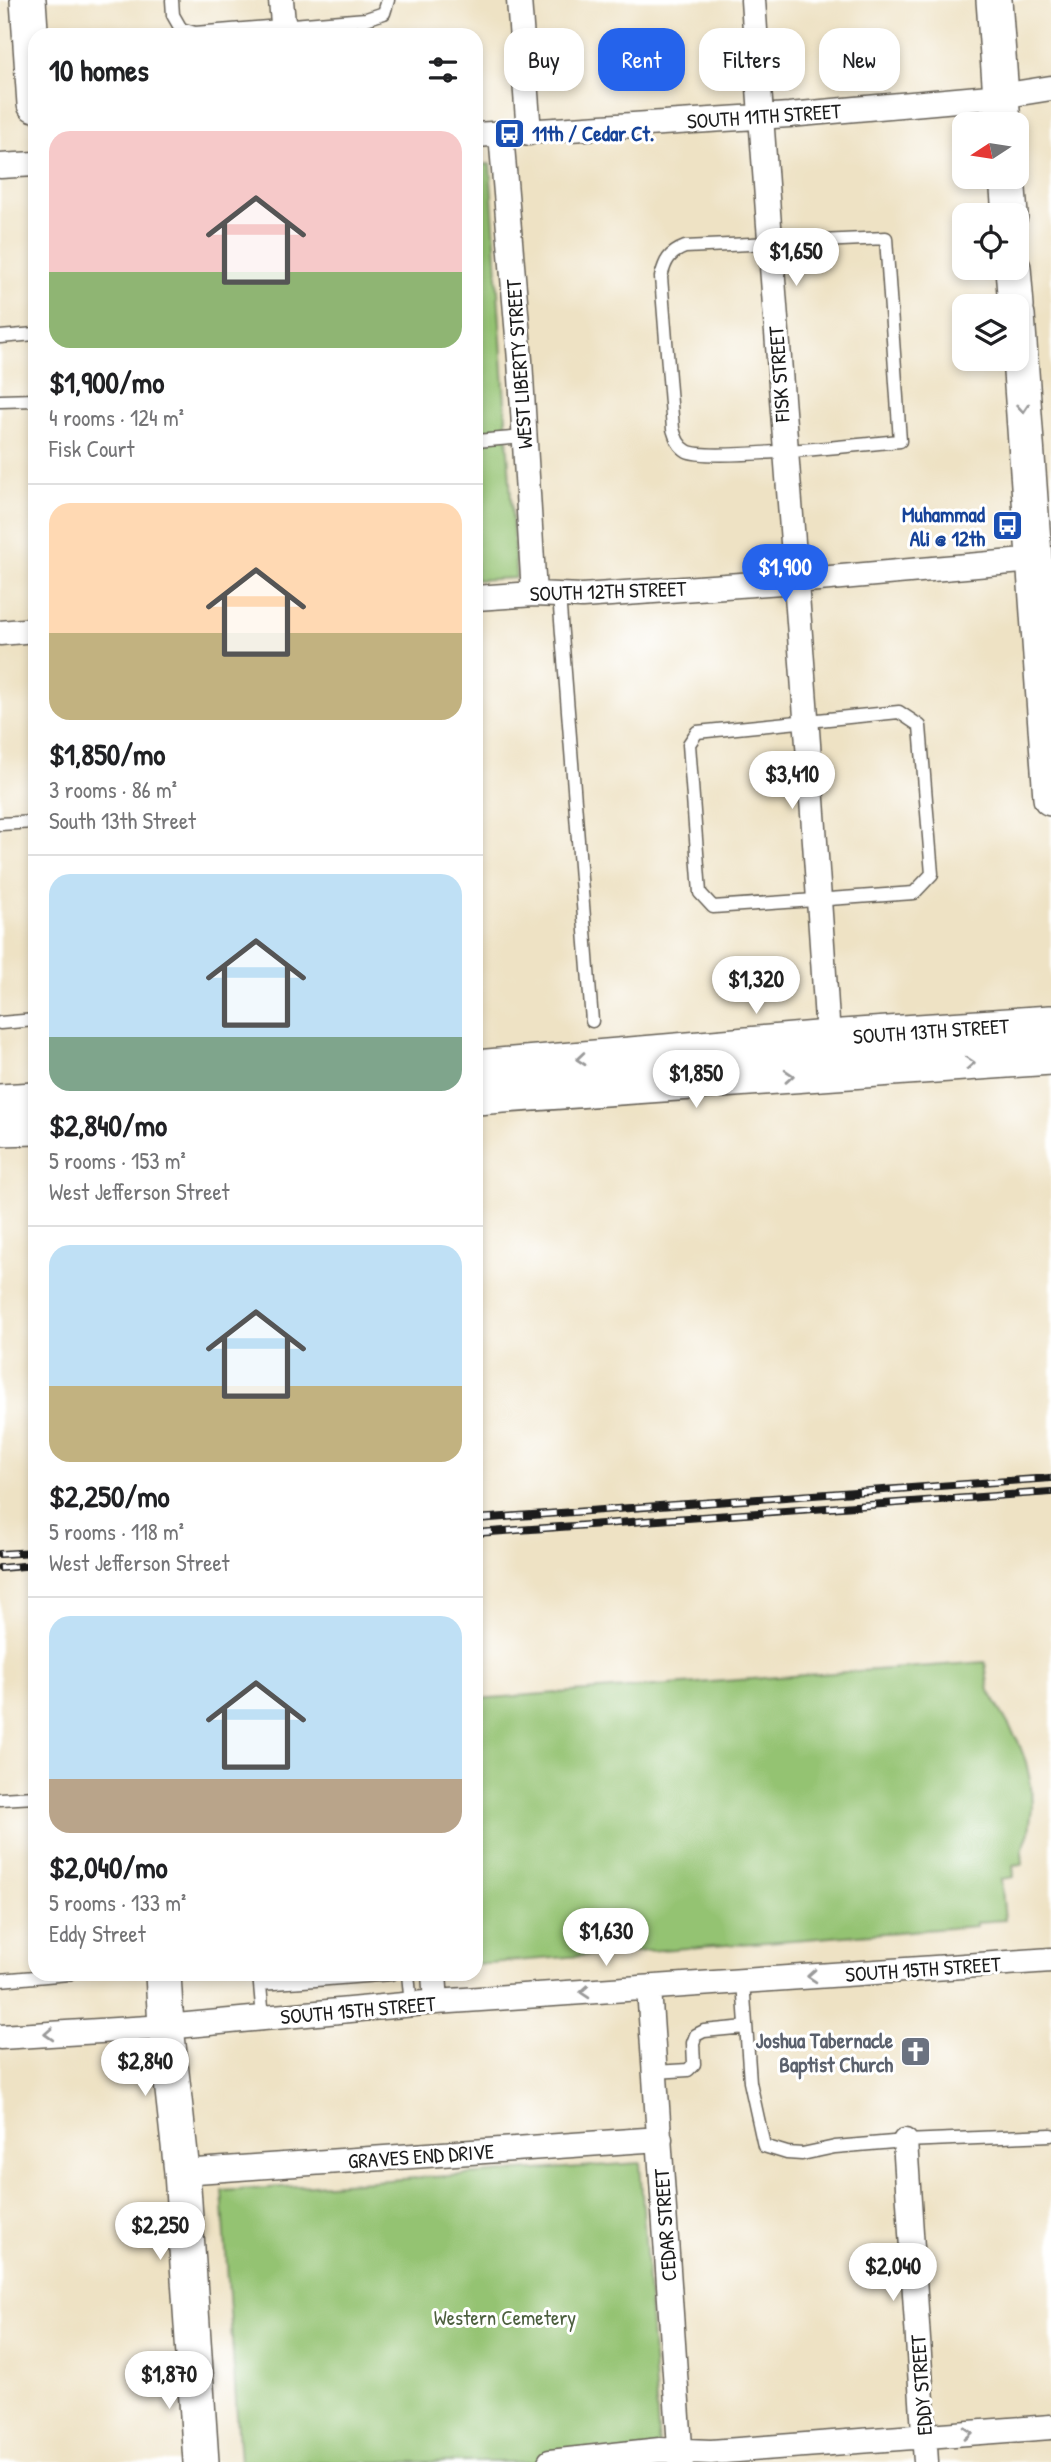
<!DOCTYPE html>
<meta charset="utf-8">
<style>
:root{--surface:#fff;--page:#f6f6f6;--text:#202124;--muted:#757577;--line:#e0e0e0;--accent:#2563eb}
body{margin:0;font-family:"Patrick Hand",sans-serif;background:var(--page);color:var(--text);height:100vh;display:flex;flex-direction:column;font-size:26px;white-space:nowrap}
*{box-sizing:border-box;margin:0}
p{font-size:23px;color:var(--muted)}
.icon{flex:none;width:38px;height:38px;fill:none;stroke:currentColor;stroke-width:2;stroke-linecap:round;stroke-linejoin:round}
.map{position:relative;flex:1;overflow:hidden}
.sheet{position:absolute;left:28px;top:28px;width:455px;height:1953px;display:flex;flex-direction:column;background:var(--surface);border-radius:21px;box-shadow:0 4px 10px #0003}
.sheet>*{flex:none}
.guide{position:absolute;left:504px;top:28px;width:441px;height:63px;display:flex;gap:14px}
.needle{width:46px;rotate:258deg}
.buttons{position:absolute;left:952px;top:112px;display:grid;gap:14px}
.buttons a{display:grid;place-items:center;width:77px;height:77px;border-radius:14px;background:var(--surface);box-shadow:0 4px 10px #0003;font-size:35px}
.price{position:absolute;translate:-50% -60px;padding:0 16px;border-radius:24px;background:#fff;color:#222;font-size:23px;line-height:46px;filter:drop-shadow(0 2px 4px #0008)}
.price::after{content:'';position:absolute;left:50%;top:42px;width:21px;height:16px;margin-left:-10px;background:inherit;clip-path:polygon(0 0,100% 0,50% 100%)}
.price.active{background:var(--accent);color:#fff}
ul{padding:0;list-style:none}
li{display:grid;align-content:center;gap:14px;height:371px;padding:0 21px}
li+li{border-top:2px solid var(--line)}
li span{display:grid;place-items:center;height:217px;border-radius:21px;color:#555}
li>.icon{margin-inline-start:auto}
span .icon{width:126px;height:126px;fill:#fffc;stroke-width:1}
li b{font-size:30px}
h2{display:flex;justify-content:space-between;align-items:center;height:84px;padding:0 21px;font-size:30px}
.pill{padding:0 24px;border-radius:21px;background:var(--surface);box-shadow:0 4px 10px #0003;font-size:24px;line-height:63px}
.pill.active{background:var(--accent);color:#fff}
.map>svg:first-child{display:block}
</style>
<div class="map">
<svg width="1051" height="2462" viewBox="0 0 1051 2462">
<rect width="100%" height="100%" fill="#fff"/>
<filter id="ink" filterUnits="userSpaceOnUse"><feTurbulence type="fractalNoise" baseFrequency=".0143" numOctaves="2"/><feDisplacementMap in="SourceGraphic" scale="14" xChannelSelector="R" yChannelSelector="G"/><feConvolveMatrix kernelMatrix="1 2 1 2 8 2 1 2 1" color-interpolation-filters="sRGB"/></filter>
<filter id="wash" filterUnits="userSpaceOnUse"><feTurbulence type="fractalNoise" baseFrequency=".00686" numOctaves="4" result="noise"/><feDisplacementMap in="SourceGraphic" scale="28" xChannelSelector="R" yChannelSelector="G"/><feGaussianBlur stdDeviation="1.57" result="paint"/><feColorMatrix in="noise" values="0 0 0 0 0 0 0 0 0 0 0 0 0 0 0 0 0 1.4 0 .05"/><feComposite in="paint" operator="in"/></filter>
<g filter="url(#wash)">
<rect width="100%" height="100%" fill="#eee2c4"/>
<path fill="#94c372" stroke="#587047" stroke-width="2" d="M 490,164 L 516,578 L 476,580 L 476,165 Z
M 985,1662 L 989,1691 L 1018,1741 L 1026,1762 L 1031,1785 L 1032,1808 L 1029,1832 L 1022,1852 L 1023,1864 L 1013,1865 L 1014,1877 L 1001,1879 L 1005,1920 L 976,1922 L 976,1926 L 476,1964 L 476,1699 Z
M 640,2163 L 660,2462 L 240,2462 L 222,2191 Z"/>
</g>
<g filter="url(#ink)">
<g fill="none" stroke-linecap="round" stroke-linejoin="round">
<defs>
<path id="lane" d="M 172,0 L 173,15 L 181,29 L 195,33 L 366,19 L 384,13 L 388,0
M 886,238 L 900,441 C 868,444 706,462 687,451 C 678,446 676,438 673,429 L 661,277 C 665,261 669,253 685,247 Z
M 0,337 L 35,334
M 0,401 L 35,400
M 476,441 L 524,437
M 559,595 L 592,1021
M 899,712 L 920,726 L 932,874 L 914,893 L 713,907 L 700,893 L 689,744 L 697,732 Z
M 0,824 L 35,822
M 0,1023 L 35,1020
M 0,1799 L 35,1797
M 259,1974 L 263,2018
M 408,1974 L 411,2005
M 0,1980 L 69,1974
M 303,1981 L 391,1974
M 743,1981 L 750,2082 L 764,2146 L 787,2153 L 802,2154 L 835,2147 L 905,2141 L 1051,2135
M 260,1984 L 303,1981 L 303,1975
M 655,2072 L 688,2070 L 694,2064 L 693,2043 L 696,2035 L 704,2031 L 746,2027"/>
<path id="street" d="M 281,0 L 284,35
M 519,0 L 529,133
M 753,0 C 776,346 807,692 828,1038
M 501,134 L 520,360 L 534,594
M 476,135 L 789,115 L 1001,96 L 1051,88
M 0,166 L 35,164
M 476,598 L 534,594 L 582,596 L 796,581 L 1034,560
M 0,633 L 35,630
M 434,1974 L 436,2002
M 649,1988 L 681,2462
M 0,2037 L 166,2027 L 436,2002 L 1051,1960
M 905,2141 L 926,2462
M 182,2172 L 660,2139
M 550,2462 L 660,2450 L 711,2452 L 1051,2427"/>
<path id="secondary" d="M 28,0 L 35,104
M 994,0 L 1003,124
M 1007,177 L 1010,215
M 1013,268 L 1016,306
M 1017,315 L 1051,798
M 476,1068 L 828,1038 L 1051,1023
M 476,1097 L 1051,1057
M 0,1102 L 35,1100
M 0,1128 L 35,1127
M 163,1974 L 166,2027 L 182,2172 L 201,2462"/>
</defs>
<use href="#lane" stroke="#666157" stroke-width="15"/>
<use href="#street" stroke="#666157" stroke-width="27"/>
<use href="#secondary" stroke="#666157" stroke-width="38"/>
<use href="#lane" stroke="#fff" stroke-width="12"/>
<use href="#street" stroke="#fff" stroke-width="24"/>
<use href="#secondary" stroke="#fff" stroke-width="35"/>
<defs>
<path id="rail" d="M 476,1519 L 1051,1478
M 476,1533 L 1051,1492
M 0,1554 L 35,1552
M 0,1568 L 35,1565"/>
</defs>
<use href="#rail" stroke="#1c1c1c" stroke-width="8"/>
<use href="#rail" stroke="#fff" stroke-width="5" stroke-dasharray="16" stroke-linecap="butt"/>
</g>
<defs><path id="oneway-chevron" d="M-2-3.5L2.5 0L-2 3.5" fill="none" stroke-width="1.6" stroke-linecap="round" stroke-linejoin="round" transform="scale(1.75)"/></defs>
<g stroke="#999">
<use href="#oneway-chevron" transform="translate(1023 408) rotate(86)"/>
<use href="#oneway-chevron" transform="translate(581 1059) rotate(175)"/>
<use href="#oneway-chevron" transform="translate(970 1063) rotate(-4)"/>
<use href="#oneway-chevron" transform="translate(789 1076) rotate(-4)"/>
<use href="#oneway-chevron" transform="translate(812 1976) rotate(176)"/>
<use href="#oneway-chevron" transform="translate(585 1992) rotate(176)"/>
<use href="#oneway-chevron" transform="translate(49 2034) rotate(177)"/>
<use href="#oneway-chevron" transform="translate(968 2433) rotate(-4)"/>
</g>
</g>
<defs>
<symbol id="bus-square" viewBox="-11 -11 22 22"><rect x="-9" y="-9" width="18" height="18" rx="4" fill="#1a4fb4" stroke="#fff"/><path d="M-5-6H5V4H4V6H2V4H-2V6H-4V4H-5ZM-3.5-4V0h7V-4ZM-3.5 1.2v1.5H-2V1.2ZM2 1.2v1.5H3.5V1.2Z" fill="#fff"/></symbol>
<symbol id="church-square" viewBox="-11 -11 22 22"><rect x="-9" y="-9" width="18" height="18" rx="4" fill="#6b7280" stroke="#fff"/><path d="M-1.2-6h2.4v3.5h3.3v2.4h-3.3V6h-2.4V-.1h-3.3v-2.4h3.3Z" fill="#fff"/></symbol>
</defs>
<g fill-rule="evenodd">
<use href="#bus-square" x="492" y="116" width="35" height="35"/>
<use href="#bus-square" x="990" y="508" width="35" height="35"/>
<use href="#church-square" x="898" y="2034" width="35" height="35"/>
</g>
<g text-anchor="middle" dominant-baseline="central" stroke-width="6" stroke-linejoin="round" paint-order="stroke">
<g font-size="21" fill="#1c1c1c" stroke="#fff">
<text transform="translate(764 116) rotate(-4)">SOUTH 11TH STREET</text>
<text transform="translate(519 364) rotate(-94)">WEST LIBERTY STREET</text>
<text transform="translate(779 374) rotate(-94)">FISK STREET</text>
<text transform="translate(608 591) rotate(-2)">SOUTH 12TH STREET</text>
<text transform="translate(931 1031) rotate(-4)">SOUTH 13TH STREET</text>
<text transform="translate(923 1969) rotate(-4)">SOUTH 15TH STREET</text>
<text transform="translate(358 2010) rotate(-5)">SOUTH 15TH STREET</text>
<text transform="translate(421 2156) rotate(-4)">GRAVES END DRIVE</text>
<text transform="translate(665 2225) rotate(-94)">CEDAR STREET</text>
<text transform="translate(921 2385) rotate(-94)">EDDY STREET</text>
</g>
<g font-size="21" font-weight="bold" fill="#164399" stroke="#fff" text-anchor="start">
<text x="532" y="133">11th / Cedar Ct.</text>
<text x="985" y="514" text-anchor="end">Muhammad<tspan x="985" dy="24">Ali @ 12th</tspan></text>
</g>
<g font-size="21" font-weight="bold" fill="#5b616d" stroke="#fff" text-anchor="end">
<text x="893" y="2040">Joshua Tabernacle<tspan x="893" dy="24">Baptist Church</tspan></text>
</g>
<g font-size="21" fill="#4c5f3e" stroke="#fff">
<text x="505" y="2317">Western Cemetery</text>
</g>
</g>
</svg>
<div class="buttons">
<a><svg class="needle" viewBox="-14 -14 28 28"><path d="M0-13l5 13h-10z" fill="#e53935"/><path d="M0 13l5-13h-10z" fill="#757577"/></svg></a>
<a><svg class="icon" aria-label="locate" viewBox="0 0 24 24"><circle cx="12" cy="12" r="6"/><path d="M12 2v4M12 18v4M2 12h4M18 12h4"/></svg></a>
<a><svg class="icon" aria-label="layers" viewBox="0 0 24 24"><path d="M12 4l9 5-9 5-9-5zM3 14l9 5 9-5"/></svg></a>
</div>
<b class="price" style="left:796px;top:288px">$1,650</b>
<b class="price active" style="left:785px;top:604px">$1,900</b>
<b class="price" style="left:792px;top:811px">$3,410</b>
<b class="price" style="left:756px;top:1016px">$1,320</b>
<b class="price" style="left:696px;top:1110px">$1,850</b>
<b class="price" style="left:606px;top:1968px">$1,630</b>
<b class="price" style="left:145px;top:2098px">$2,840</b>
<b class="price" style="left:160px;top:2262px">$2,250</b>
<b class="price" style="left:893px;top:2303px">$2,040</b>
<b class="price" style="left:169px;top:2411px">$1,870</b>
<div class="guide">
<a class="pill">Buy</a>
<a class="pill active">Rent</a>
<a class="pill">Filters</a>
<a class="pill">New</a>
</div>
<section class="sheet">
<h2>10 homes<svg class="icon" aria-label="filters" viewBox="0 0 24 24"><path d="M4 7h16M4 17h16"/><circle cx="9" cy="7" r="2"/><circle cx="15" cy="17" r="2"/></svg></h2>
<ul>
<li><span style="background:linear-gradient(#f6c9c9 65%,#8fb573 0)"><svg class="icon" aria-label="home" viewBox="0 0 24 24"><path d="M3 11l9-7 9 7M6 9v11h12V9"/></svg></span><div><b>$1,900/mo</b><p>4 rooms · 124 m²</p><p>Fisk Court</p></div></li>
<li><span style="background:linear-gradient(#ffd9b3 60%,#c2b280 0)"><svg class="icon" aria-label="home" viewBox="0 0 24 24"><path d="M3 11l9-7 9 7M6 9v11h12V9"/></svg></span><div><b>$1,850/mo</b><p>3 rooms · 86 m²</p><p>South 13th Street</p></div></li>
<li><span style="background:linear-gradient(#bfe0f5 75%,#7fa58c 0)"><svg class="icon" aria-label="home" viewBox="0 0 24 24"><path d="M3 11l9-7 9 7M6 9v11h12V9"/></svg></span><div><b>$2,840/mo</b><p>5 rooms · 153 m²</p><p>West Jefferson Street</p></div></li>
<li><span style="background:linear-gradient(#bfe0f5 65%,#c2b280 0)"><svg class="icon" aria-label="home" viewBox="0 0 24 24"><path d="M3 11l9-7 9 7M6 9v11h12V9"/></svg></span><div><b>$2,250/mo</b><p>5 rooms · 118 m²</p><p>West Jefferson Street</p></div></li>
<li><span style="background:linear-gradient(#bfe0f5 75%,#b9a48a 0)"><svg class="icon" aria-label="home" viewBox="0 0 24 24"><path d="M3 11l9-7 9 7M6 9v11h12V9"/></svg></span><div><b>$2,040/mo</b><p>5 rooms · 133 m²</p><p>Eddy Street</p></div></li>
</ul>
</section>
</div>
